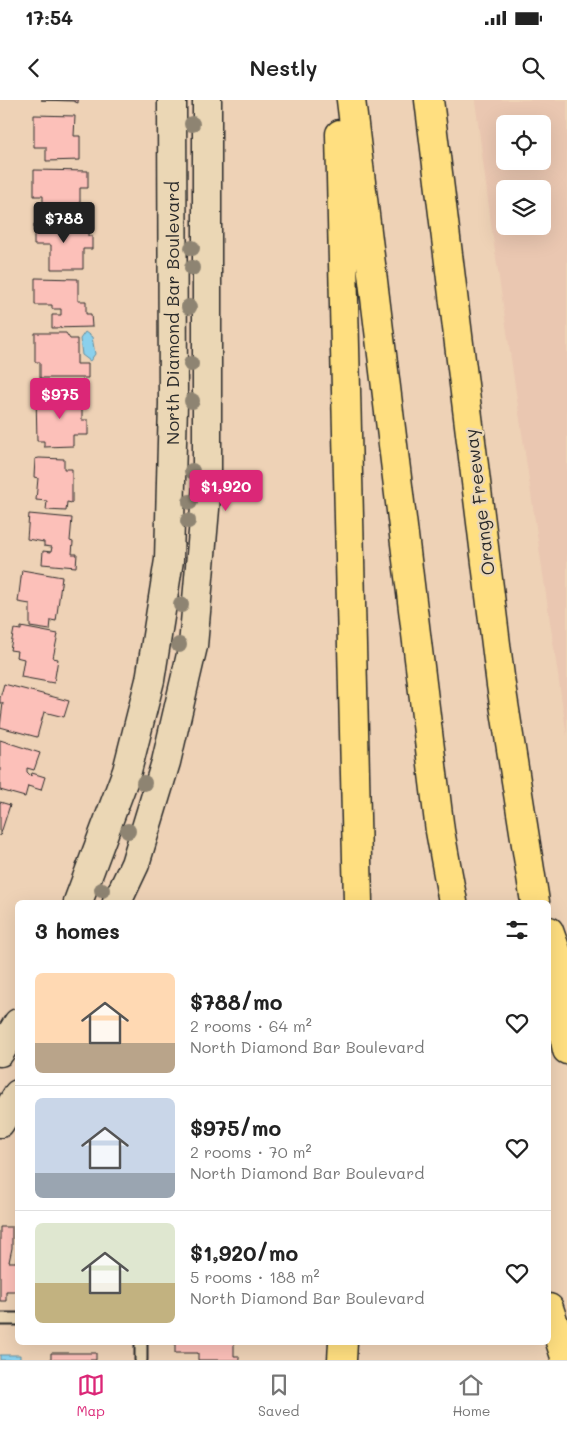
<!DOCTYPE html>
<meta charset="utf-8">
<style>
:root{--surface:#fff;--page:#f6f6f6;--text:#222;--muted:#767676;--line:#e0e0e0;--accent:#db2777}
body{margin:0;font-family:Mali,sans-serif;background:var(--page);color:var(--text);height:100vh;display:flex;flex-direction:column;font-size:19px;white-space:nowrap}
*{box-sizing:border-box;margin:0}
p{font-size:16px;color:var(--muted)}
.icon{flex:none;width:28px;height:28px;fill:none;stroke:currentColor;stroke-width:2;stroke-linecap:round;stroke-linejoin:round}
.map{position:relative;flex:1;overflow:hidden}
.side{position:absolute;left:15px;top:800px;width:536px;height:445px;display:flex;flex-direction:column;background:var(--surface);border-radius:8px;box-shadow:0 5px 20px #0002}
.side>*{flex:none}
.fabs{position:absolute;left:496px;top:15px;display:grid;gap:10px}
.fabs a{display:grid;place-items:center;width:55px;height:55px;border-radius:8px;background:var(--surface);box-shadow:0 5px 20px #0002;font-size:25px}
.price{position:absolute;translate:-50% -42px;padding:0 11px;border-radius:5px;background:var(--accent);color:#fff;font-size:16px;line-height:32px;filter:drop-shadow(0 1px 2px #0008)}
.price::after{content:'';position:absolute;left:50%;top:30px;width:15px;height:11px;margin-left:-8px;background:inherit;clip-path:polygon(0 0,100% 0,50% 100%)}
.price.active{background:#222;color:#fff}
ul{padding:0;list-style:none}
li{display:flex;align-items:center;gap:15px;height:125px;padding:0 20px}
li+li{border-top:1px solid var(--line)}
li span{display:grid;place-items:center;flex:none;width:140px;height:100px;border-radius:8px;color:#555}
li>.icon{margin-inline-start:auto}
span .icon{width:60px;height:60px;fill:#fffc;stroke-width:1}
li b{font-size:21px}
h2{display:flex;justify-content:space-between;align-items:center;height:60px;padding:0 20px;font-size:21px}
.status{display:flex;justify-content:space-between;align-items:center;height:35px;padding:0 25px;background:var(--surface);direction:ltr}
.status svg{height:14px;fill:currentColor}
header{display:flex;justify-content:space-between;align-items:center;height:65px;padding:0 20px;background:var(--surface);font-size:22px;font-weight:600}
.menu{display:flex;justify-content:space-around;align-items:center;height:70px;border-top:1px solid var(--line);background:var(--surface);font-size:14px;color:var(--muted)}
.menu a{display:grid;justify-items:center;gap:2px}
.menu .active{color:var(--accent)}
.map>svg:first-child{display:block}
</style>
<div class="status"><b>17:54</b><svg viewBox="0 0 49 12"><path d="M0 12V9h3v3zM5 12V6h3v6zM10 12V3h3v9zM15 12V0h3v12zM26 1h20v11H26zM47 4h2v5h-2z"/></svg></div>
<header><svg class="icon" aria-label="back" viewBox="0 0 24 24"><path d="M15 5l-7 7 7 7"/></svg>Nestly<svg class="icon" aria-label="search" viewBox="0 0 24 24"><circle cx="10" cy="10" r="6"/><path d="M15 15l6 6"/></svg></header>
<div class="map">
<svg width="567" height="1260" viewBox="0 0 567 1260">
<rect width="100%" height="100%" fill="#eed2b6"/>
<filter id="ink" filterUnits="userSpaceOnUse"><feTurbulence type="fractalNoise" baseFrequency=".02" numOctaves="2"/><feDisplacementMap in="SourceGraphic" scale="10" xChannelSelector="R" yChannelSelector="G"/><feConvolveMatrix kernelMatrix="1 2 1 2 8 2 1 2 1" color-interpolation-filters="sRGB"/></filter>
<g filter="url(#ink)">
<path fill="#eac7b1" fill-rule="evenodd" d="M 475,0 L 567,0 L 567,636 L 492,131 ZM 505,24 L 542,24 L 542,61 L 505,61 ZM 505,89 L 542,89 L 542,126 L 505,126 Z"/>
<path fill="#8ad0ec" stroke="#648e9f" d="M 85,232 L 92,237 L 95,254 L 90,261 L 82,255 L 80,239 Z
M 0,1255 L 20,1255 L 20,1260 L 0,1260 Z"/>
<path fill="#fcc0b9" stroke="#2b2b2b" d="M 41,0 L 78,0 L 78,3 L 73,1 Z
M 34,15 L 75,16 L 74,36 L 80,36 L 80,60 L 46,61 L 46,47 L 34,47 Z
M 34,70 L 88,71 L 88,88 L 80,88 L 80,105 L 84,105 L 84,117 L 43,117 L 43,96 L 34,96 Z
M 34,124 L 88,127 L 88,136 L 92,136 L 92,149 L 83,149 L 83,169 L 51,169 L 51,145 L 34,145 Z
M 35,178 L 78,179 L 78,201 L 86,201 L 86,214 L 91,214 L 92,227 L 52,228 L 52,215 L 61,215 L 61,209 L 52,209 L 52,205 L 35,205 Z
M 35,233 L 66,233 L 70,239 L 77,239 L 77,264 L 88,264 L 88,278 L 40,278 L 40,262 L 35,262 Z
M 36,295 L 82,297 L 82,320 L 88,320 L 88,335 L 73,335 L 73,346 L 44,347 L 44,341 L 37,341 Z
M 39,358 L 64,359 L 64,369 L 72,369 L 72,403 L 67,402 L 66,411 L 46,410 L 47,401 L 36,400 L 38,378 L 34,377 L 35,359 Z
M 29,414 L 72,418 L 70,441 L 73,442 L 72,454 L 77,454 L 76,467 L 42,464 L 43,451 L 51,452 L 52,447 L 44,446 L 44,442 L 27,439 Z
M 22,470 L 62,477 L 56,521 L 51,520 L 50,530 L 30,527 L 30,504 L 18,502 Z
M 21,527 L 58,534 L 53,558 L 58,559 L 54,583 L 21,577 L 24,559 L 16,557 L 17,551 L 10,550 L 14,529 L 21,530 Z
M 4,584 L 69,601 L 64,617 L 44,612 L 37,637 L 0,627 L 3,603 L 0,603 L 0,598 Z
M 0,640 L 40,653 L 34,670 L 27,668 L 27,672 L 31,676 L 32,673 L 45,677 L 41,690 L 28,686 L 25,697 L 0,690 Z
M 0,702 L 10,705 L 0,736 Z
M 0,1127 L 12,1127 L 12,1148 L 9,1162 L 16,1162 L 18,1138 L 18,1191 L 6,1191 L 6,1201 L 0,1201 Z
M 175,1242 L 234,1242 L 234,1256 L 239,1256 L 239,1260 L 198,1260 L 198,1253 L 175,1253 Z
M 51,1253 L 96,1253 L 96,1260 L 51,1260 Z"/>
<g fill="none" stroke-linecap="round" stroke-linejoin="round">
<defs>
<path id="service" d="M 0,1219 L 18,1219
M 141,1260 L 141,1242"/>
<path id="secondary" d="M 78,802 L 127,671 L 150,580 L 169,460 L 173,303 L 172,0
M 117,802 L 135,764 L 166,662 L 193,546 L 207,386 L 207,0
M 0,952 L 18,923
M 0,1023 L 18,994"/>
<path id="motorway" d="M 351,0 L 440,731 L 453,802
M 429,0 L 501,585 L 535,802
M 340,34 L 358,802
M 549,831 L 567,881
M 549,865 L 567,950
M 549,1208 L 566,1260
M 342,1260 L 343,1242"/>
</defs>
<use href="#service" stroke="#2b2b2b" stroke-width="15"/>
<use href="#secondary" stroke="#2b2b2b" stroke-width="31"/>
<use href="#motorway" stroke="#2b2b2b" stroke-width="31"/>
<use href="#service" stroke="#ebd7b5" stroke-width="11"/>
<use href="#secondary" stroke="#ebd7b5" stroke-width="28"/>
<use href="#motorway" stroke="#ffdf80" stroke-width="28"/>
</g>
<g fill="#8e8472">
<circle cx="192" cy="24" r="8"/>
<circle cx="192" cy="148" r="8"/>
<circle cx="192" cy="168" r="8"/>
<circle cx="189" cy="207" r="8"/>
<circle cx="191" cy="264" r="8"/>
<circle cx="192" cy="301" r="8"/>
<circle cx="192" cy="371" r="8"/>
<circle cx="190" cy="402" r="8"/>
<circle cx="188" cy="421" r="8"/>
<circle cx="181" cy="505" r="8"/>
<circle cx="179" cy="545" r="8"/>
<circle cx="144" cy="683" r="8"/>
<circle cx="128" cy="731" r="8"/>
<circle cx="102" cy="790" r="8"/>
</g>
</g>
<g text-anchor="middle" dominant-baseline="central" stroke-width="5" stroke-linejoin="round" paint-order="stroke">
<g font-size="18" fill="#2b2b2b" stroke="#ebd7b5">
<text transform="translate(172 213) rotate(-90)">North Diamond Bar Boulevard</text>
<text transform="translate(479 402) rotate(-97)">Orange Freeway</text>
</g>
</g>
</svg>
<div class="fabs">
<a><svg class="icon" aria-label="locate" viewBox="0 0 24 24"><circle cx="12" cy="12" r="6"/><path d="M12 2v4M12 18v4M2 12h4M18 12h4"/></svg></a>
<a><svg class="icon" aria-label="layers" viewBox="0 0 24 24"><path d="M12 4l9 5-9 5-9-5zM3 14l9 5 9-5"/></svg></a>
</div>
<b class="price active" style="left:64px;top:144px">$788</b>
<b class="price" style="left:60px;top:320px">$975</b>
<b class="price" style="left:226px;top:412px">$1,920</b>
<section class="side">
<h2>3 homes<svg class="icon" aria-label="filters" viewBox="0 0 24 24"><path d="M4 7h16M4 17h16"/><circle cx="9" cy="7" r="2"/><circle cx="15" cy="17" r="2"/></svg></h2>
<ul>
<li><span style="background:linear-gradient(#ffd9b3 70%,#b9a48a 0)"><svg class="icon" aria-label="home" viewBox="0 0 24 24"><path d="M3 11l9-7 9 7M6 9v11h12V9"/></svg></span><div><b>$788/mo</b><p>2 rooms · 64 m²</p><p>North Diamond Bar Boulevard</p></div><svg class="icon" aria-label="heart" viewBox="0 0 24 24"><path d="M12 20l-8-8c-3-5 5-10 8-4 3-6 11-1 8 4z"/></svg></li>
<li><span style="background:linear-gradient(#c9d6e8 75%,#9aa5b1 0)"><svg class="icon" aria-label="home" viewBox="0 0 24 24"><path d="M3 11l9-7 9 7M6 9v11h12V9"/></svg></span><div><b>$975/mo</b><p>2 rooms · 70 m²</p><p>North Diamond Bar Boulevard</p></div><svg class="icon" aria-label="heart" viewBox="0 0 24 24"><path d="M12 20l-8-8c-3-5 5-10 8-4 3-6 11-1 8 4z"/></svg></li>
<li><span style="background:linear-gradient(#dfe7d0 60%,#c2b280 0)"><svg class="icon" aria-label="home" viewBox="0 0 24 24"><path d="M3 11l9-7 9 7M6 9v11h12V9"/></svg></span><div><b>$1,920/mo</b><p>5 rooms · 188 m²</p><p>North Diamond Bar Boulevard</p></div><svg class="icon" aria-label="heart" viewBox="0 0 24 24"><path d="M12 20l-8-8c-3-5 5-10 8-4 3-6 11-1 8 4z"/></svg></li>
</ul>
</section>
</div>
<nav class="menu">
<a class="active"><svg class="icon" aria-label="map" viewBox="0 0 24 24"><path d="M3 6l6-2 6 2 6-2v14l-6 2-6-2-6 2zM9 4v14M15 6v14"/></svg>Map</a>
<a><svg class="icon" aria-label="saved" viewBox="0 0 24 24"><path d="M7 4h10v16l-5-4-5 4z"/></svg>Saved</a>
<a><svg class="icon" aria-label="home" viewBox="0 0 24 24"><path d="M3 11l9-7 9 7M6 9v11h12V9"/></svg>Home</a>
</nav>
